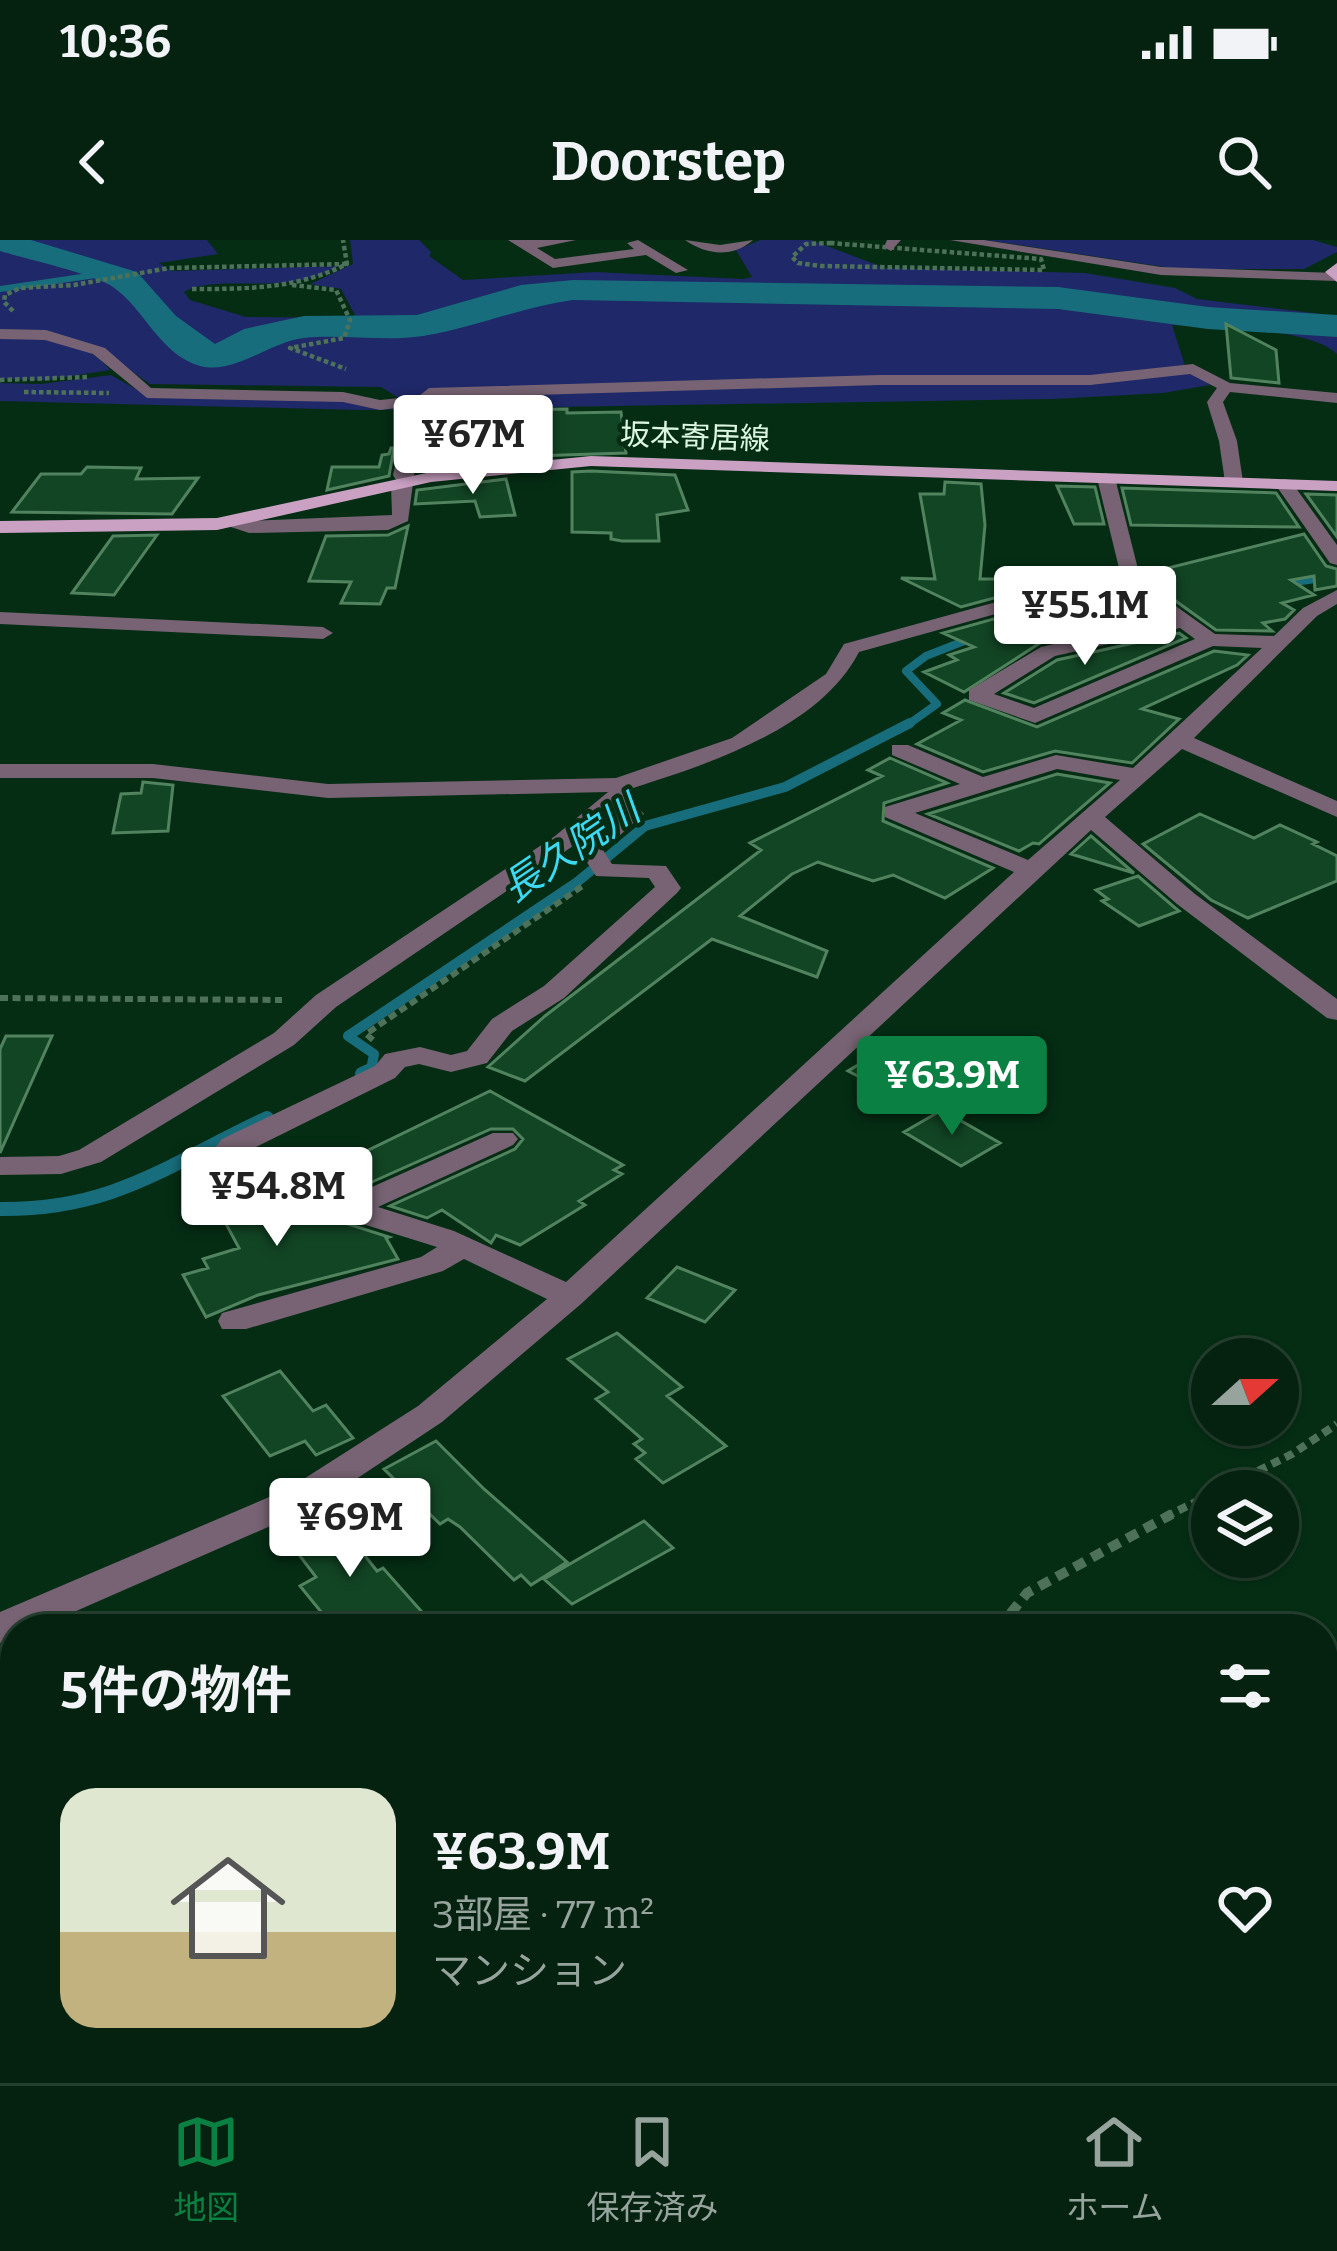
<!DOCTYPE html>
<html lang="ja">
<meta charset="utf-8">
<style>
:root{--surface:#04220f;--page:#0d2a18;--text:#f1f3f6;--muted:#97a49e;--line:#253f2f;--accent:#0b8043}
body{margin:0;font-family:Bitter,"Noto Sans JP",serif;background:var(--page);color:var(--text);height:100vh;display:flex;flex-direction:column;font-size:45px;white-space:nowrap}
*{box-sizing:border-box;margin:0}
p{font-size:39px;color:var(--muted)}
.icon{flex:none;width:66px;height:66px;fill:none;stroke:currentColor;stroke-width:2;stroke-linecap:round;stroke-linejoin:round}
.map{position:relative;flex:1;overflow:hidden}
.sheet{position:absolute;left:0px;top:1374px;width:1338px;height:471px;display:flex;flex-direction:column;background:var(--surface);border-radius:48px 48px 0 0;box-shadow:0 3px 9px #0004,0 0 0 3px var(--line)}
.sheet>*{flex:none}
.needle{width:78px;rotate:69deg}
.fabs{position:absolute;left:1191px;top:1098px;display:grid;gap:24px}
.fabs a{display:grid;place-items:center;width:108px;height:108px;border-radius:50%;background:var(--surface);box-shadow:0 3px 9px #0004,0 0 0 3px var(--line);font-size:60px}
.price{position:absolute;translate:-50% -102px;padding:0 27px;border-radius:12px;background:#fff;color:#222;font-size:39px;line-height:78px;filter:drop-shadow(0 3px 6px #0008)}
.price::after{content:'';position:absolute;left:50%;top:72px;width:36px;height:27px;margin-left:-18px;background:inherit;clip-path:polygon(0 0,100% 0,50% 100%)}
.price.on{background:var(--accent);color:#fff}
ul{padding:0;list-style:none}
li{display:flex;align-items:center;gap:36px;height:300px;padding:0 60px}
li span{display:grid;place-items:center;flex:none;width:336px;height:240px;border-radius:36px;color:#555}
li>.icon{margin-inline-start:auto}
span .icon{width:144px;height:144px;fill:#fffc;stroke-width:1}
li b{font-size:51px}
h2{display:flex;justify-content:space-between;align-items:center;height:144px;padding:0 60px;font-size:51px}
.status{display:flex;justify-content:space-between;align-items:center;height:84px;padding:0 60px;background:var(--surface);direction:ltr}
.status svg{height:33px;fill:currentColor}
header{display:flex;justify-content:space-between;align-items:center;height:156px;padding:0 60px;background:var(--surface);font-size:54px;font-weight:700}
.dock{display:flex;justify-content:space-around;align-items:center;height:168px;border-top:3px solid var(--line);background:var(--surface);font-size:33px;color:var(--muted)}
.dock a{display:grid;justify-items:center;gap:6px}
.dock .on{color:var(--accent)}
.map>svg:first-child{display:block}
</style>
<div class="status"><b>10:36</b><svg viewBox="0 0 49 12"><path d="M0 12V9h3v3zM5 12V6h3v6zM10 12V3h3v9zM15 12V0h3v12zM26 1h20v11H26zM47 4h2v5h-2z"/></svg></div>
<header><svg class="icon" aria-label="back" viewBox="0 0 24 24"><path d="M15 5l-7 7 7 7"/></svg>Doorstep<svg class="icon" aria-label="search" viewBox="0 0 24 24"><circle cx="10" cy="10" r="6"/><path d="M15 15l6 6"/></svg></header>
<div class="map">
<svg width="1337" height="1843" viewBox="0 0 1337 1843">
<rect width="100%" height="100%" fill="#052d14"/>
<path fill="#1f2868" d="M 0,0 L 207,0 L 218,14 L 159,23 L 171,31 L 338,26 C 291,58 216,32 184,52 L 190,60 L 246,77 L 351,78 L 355,75 L 341,49 L 310,44 L 353,24 L 350,0 L 419,0 L 431,12 L 429,16 L 463,40 L 595,32 L 744,39 L 752,37 L 736,10 L 761,0 L 811,0 L 885,28 L 1085,33 L 1175,48 L 1197,59 L 1337,76 L 1337,114 C 1310,87 1210,88 1172,85 L 1185,126 L 1210,145 L 1163,153 L 1054,159 L 361,170 L 0,161 L 0,143 L 41,144 L 111,135 L 146,155 L 344,158 L 367,164 L 399,158 L 381,147 L 150,144 L 97,107 L 0,92 Z
M 986,0 L 1313,0 L 1337,7 L 1337,12 L 1304,29 L 1178,29 Z
M 0,95 C 36,96 87,99 110,130 L 47,140 L 0,139 Z"/>
<g fill="none" stroke-linecap="round" stroke-linejoin="round">
<path stroke="#186d7c" stroke-width="6" d="M 0,49 L 109,33"/>
<path stroke="#186d7c" stroke-width="8" d="M 1280,344 L 1337,336
M 906,486 L 937,464 L 906,431 L 926,416 L 977,396"/>
<path stroke="#186d7c" stroke-width="10" d="M 364,833 L 371,830 L 374,814 L 348,796 L 576,643 L 645,586 L 785,547 L 910,483"/>
<path stroke="#186d7c" stroke-width="14" d="M 362,834 L 371,830
M 0,969 C 115,970 168,924 267,878"/>
<path fill="#186d7c" fill-rule="evenodd" d="M 0,0 L 31,0 L 137,32 L 176,76 L 215,104 L 244,89 L 304,76 L 417,75 L 521,45 L 573,40 L 1058,47 L 1208,67 L 1337,75 L 1337,97 L 1208,89 L 1058,69 L 573,60 C 521,67 474,88 423,96 C 384,102 343,94 304,98 C 269,102 235,135 200,126 C 159,114 145,69 113,47 C 94,34 26,19 0,11 Z"/>
</g>
<path fill="#124524" stroke="#51835f" stroke-width="3" d="M 1226,84 L 1276,110 L 1279,143 L 1231,138 Z
M 567,169 L 567,173 L 621,172 L 626,213 L 500,217 L 419,230 L 422,208 L 447,208 L 456,171 Z
M 391,208 L 394,208 L 389,236 L 327,250 L 332,227 L 379,227 L 382,215 L 389,214 Z
M 87,227 L 141,228 L 136,239 L 198,238 L 172,274 L 12,272 L 41,234 L 81,234 Z
M 591,231 L 675,235 L 688,270 L 657,275 L 659,301 L 622,301 L 611,299 L 611,293 L 572,292 L 572,232 Z
M 506,239 L 515,275 L 480,277 L 475,261 L 415,264 L 417,250 Z
M 945,242 L 981,244 L 985,285 L 980,339 L 1005,339 L 1009,354 L 961,367 L 901,338 L 935,339 L 920,254 L 944,254 Z
M 1057,246 L 1095,247 L 1104,284 L 1074,284 Z
M 1122,248 L 1276,253 L 1299,287 L 1131,285 Z
M 1306,254 L 1337,255 L 1337,297 Z
M 408,286 L 395,348 L 387,348 L 380,364 L 341,363 L 351,342 L 309,341 L 326,296 L 388,295 Z
M 1304,294 L 1326,326 L 1337,329 L 1337,346 L 1315,350 L 1314,336 L 1291,340 L 1314,355 L 1282,363 L 1294,370 L 1285,379 L 1263,383 L 1272,391 L 1216,390 L 1173,359 L 1148,333 Z
M 157,295 L 114,355 L 72,353 L 113,296 Z
M 1124,343 L 1158,375 L 1040,403 L 964,452 L 924,432 L 957,420 L 949,415 L 974,407 L 943,393 Z
M 1179,393 L 1186,398 L 1034,463 L 1004,453 L 1057,420 Z
M 1214,411 L 1248,415 L 1237,425 L 1142,469 L 1179,479 L 1132,523 L 1055,511 L 983,532 L 917,504 L 961,480 L 943,473 L 965,460 L 1037,487 Z
M 890,518 L 947,543 L 884,563 L 883,581 L 993,628 L 945,658 L 893,635 L 873,641 L 818,622 L 792,634 L 740,676 L 827,711 L 817,737 L 712,699 L 525,841 L 488,827 L 545,776 L 761,610 L 750,603 L 882,536 L 868,530 Z
M 1057,534 L 1110,543 L 1039,604 L 1033,603 L 1019,611 L 928,574 Z
M 143,542 L 173,545 L 168,591 L 113,593 L 121,554 L 141,553 Z
M 1200,574 L 1254,598 L 1280,585 L 1317,602 L 1313,604 L 1337,616 L 1337,641 L 1248,678 L 1211,660 L 1143,604 Z
M 1091,596 L 1134,633 L 1071,614 Z
M 1138,636 L 1174,667 L 1179,671 L 1139,686 L 1102,661 L 1108,659 L 1096,650 Z
M 6,796 L 52,796 L 0,913 L 0,809 Z
M 883,810 L 934,836 L 900,858 L 848,831 Z
M 490,851 L 623,925 L 614,930 L 622,934 L 579,961 L 585,965 L 520,1005 L 496,995 L 491,1003 L 442,970 L 427,978 L 390,966 L 515,909 L 523,899 L 513,889 L 491,889 L 345,954 L 295,938 L 349,914 L 354,917 Z
M 942,870 L 1000,903 L 961,926 L 904,892 Z
M 226,935 L 259,956 L 389,997 L 386,998 L 398,1019 L 258,1055 L 206,1077 L 183,1035 L 208,1028 L 203,1019 L 239,1008 L 216,965 L 196,954 Z
M 677,1027 L 735,1050 L 705,1082 L 647,1058 Z
M 617,1093 L 682,1147 L 667,1156 L 726,1206 L 663,1243 L 636,1219 L 645,1213 L 634,1204 L 642,1199 L 596,1159 L 608,1152 L 568,1119 Z
M 280,1131 L 313,1171 L 326,1165 L 353,1198 L 316,1215 L 305,1201 L 270,1216 L 223,1156 Z
M 436,1201 L 484,1249 L 567,1322 L 531,1345 L 521,1335 L 514,1340 L 460,1287 L 448,1279 L 440,1284 L 384,1229 Z
M 328,1269 L 377,1331 L 383,1328 L 437,1389 L 335,1389 L 300,1346 L 316,1337 L 281,1291 Z
M 644,1281 L 673,1308 L 572,1364 L 544,1339 Z"/>
<g fill="none" stroke-linecap="round" stroke-linejoin="round">
<path stroke="#4e715a" stroke-width="4.5" stroke-dasharray="4.5 3" stroke-linecap="butt" d="M 830,3 L 1041,19 L 1044,30 L 821,26 L 798,23 L 792,17 L 806,4 Z
M 292,45 L 336,50 L 350,80 L 344,98 L 290,108 L 346,129
M 192,49 C 247,49 297,49 347,24 L 343,0
M 13,71 L 4,62 L 5,55 L 20,48 L 74,45 L 169,28 L 347,24
M 0,140 L 88,137
M 24,152 L 109,153"/>
<path stroke="#4e715a" stroke-width="6" stroke-dasharray="8 4.5" stroke-linecap="butt" d="M 0,758 L 282,760
M 373,800 L 366,794 L 584,645"/>
<path stroke="#4e715a" stroke-width="8" stroke-dasharray="9 6" stroke-linecap="butt" d="M 1218,1251 L 1292,1214 L 1337,1184
M 1165,1277 L 1212,1254"/>
<path stroke="#4e715a" stroke-width="10" stroke-dasharray="12 8" stroke-linecap="butt" d="M 998,1389 L 1027,1353 L 1172,1274
M 345,1843 L 367,1830"/>
<path fill="#776373" fill-rule="evenodd" d="M 508,0 L 576,0 L 537,8 L 555,19 L 634,9 L 627,3 L 638,0 L 688,30 L 676,33 L 646,15 L 553,28 Z
M 685,0 L 720,5 L 753,0 C 733,18 706,15 685,0 Z
M 887,0 L 901,0 L 891,11 L 884,7 Z
M 950,0 L 984,0 L 1161,27 L 1336,33 L 1337,41 L 1161,35 Z
M 0,89 L 46,90 L 105,108 L 151,148 L 343,152 L 380,160 L 419,156 L 429,148 L 879,135 L 1090,135 L 1193,124 L 1230,143 L 1337,153 L 1337,163 L 1230,152 L 1223,162 L 1237,201 L 1243,242 L 1234,247 L 1225,242 L 1219,201 L 1207,162 L 1217,148 L 1190,134 L 1090,145 L 879,145 L 434,158 L 421,182 L 408,281 L 388,290 L 249,293 L 219,283 L 228,277 L 249,281 L 392,275 L 391,244 L 396,240 L 393,235 L 405,182 L 413,166 L 380,170 L 343,162 L 147,158 L 93,114 L 45,100 L 0,99 Z
M 1106,233 L 1115,238 L 1138,329 L 1170,362 L 1215,394 L 1274,396 L 1303,368 L 1337,350 L 1337,364 L 1317,376 L 1194,498 L 1337,561 L 1337,577 L 1182,509 L 1105,577 L 1195,654 L 1337,759 L 1337,780 L 1327,778 L 1177,664 L 1091,590 L 581,1064 L 442,1182 L 314,1267 L 35,1389 L 15,1389 L 15,1398 L 0,1403 L 0,1372 L 288,1249 L 418,1166 L 547,1059 L 464,1019 L 443,1031 L 246,1089 L 222,1089 L 218,1081 L 222,1073 L 421,1017 L 437,1007 L 260,952 L 208,917 L 222,899 L 375,826 L 385,814 L 420,807 L 451,815 L 467,811 L 492,779 L 544,746 L 655,647 L 649,638 L 596,636 L 578,609 L 617,571 L 573,606 L 336,767 L 294,805 L 101,922 L 61,934 L 0,935 L 0,917 L 59,916 L 79,910 L 274,793 L 316,755 L 555,596 L 608,552 L 328,558 L 153,538 L 0,538 L 0,524 L 153,524 L 328,544 L 616,538 L 732,498 L 826,434 L 844,404 L 1119,328 L 1097,238 ZM 1125,338 L 1167,378 L 1041,407 L 969,450 L 969,460 L 1035,483 L 1213,406 L 1262,408 L 1133,528 L 1056,515 L 983,537 L 908,505 L 892,505 L 892,515 L 960,544 L 885,567 L 885,577 L 1014,632 L 566,1042 L 454,991 L 378,967 L 513,905 L 518,899 L 513,893 L 493,893 L 345,959 L 282,939 L 240,915 L 395,838 L 405,827 L 419,824 L 451,832 L 487,823 L 512,791 L 564,758 L 677,653 L 681,648 L 666,626 L 612,624 L 603,610 L 644,574 L 624,551 C 704,525 818,491 859,412 ZM 1180,388 L 1195,399 L 1034,468 L 994,454 L 1055,416 ZM 1057,529 L 1120,540 L 1028,620 L 915,573 Z
M 1284,239 L 1290,240 L 1337,305 L 1337,325 L 1330,323 L 1275,244 Z
M 0,372 L 323,387 L 333,393 L 323,399 L 0,384 Z"/>
<path fill="#caa1c3" fill-rule="evenodd" d="M 1337,23 L 1337,42 L 1325,32 Z
M 591,216 L 1337,241 L 1337,251 L 591,226 L 431,242 L 217,290 L 0,293 L 0,281 L 217,278 L 431,232 Z"/>
</g>
<g text-anchor="middle" dominant-baseline="central" stroke-width="9" stroke-linejoin="round" paint-order="stroke">
<g font-size="30" fill="#dcf6e2" stroke="#052d14">
<text transform="translate(695 197) rotate(2)">坂本寄居線</text>
</g>
<g font-size="39" font-style="italic" fill="#3cd9f3" stroke="#052d14">
<text transform="translate(571 609) rotate(-34)">長久院川</text>
</g>
</g>
</svg>
<div class="fabs">
<a><svg class="needle" viewBox="-14 -14 28 28"><path d="M0-13l5 13h-10z" fill="#e53935"/><path d="M0 13l5-13h-10z" fill="#97a49e"/></svg></a>
<a><svg class="icon" aria-label="layers" viewBox="0 0 24 24"><path d="M12 4l9 5-9 5-9-5zM3 14l9 5 9-5"/></svg></a>
</div>
<b class="price" style="left:473px;top:257px">¥67M</b>
<b class="price" style="left:1085px;top:428px">¥55.1M</b>
<b class="price on" style="left:952px;top:898px">¥63.9M</b>
<b class="price" style="left:277px;top:1009px">¥54.8M</b>
<b class="price" style="left:350px;top:1340px">¥69M</b>
<section class="sheet">
<h2>5件の物件<svg class="icon" aria-label="filters" viewBox="0 0 24 24"><path d="M4 7h16M4 17h16"/><circle cx="9" cy="7" r="2"/><circle cx="15" cy="17" r="2"/></svg></h2>
<ul>
<li><span style="background:linear-gradient(#dfe7d0 60%,#c2b280 0)"><svg class="icon" aria-label="home" viewBox="0 0 24 24"><path d="M3 11l9-7 9 7M6 9v11h12V9"/></svg></span><div><b>¥63.9M</b><p>3部屋 · 77 m²</p><p>マンション</p></div><svg class="icon" aria-label="heart" viewBox="0 0 24 24"><path d="M12 20l-8-8c-3-5 5-10 8-4 3-6 11-1 8 4z"/></svg></li>
</ul>
</section>
</div>
<nav class="dock">
<a class="on"><svg class="icon" aria-label="map" viewBox="0 0 24 24"><path d="M3 6l6-2 6 2 6-2v14l-6 2-6-2-6 2zM9 4v14M15 6v14"/></svg>地図</a>
<a><svg class="icon" aria-label="saved" viewBox="0 0 24 24"><path d="M7 4h10v16l-5-4-5 4z"/></svg>保存済み</a>
<a><svg class="icon" aria-label="home" viewBox="0 0 24 24"><path d="M3 11l9-7 9 7M6 9v11h12V9"/></svg>ホーム</a>
</nav>
